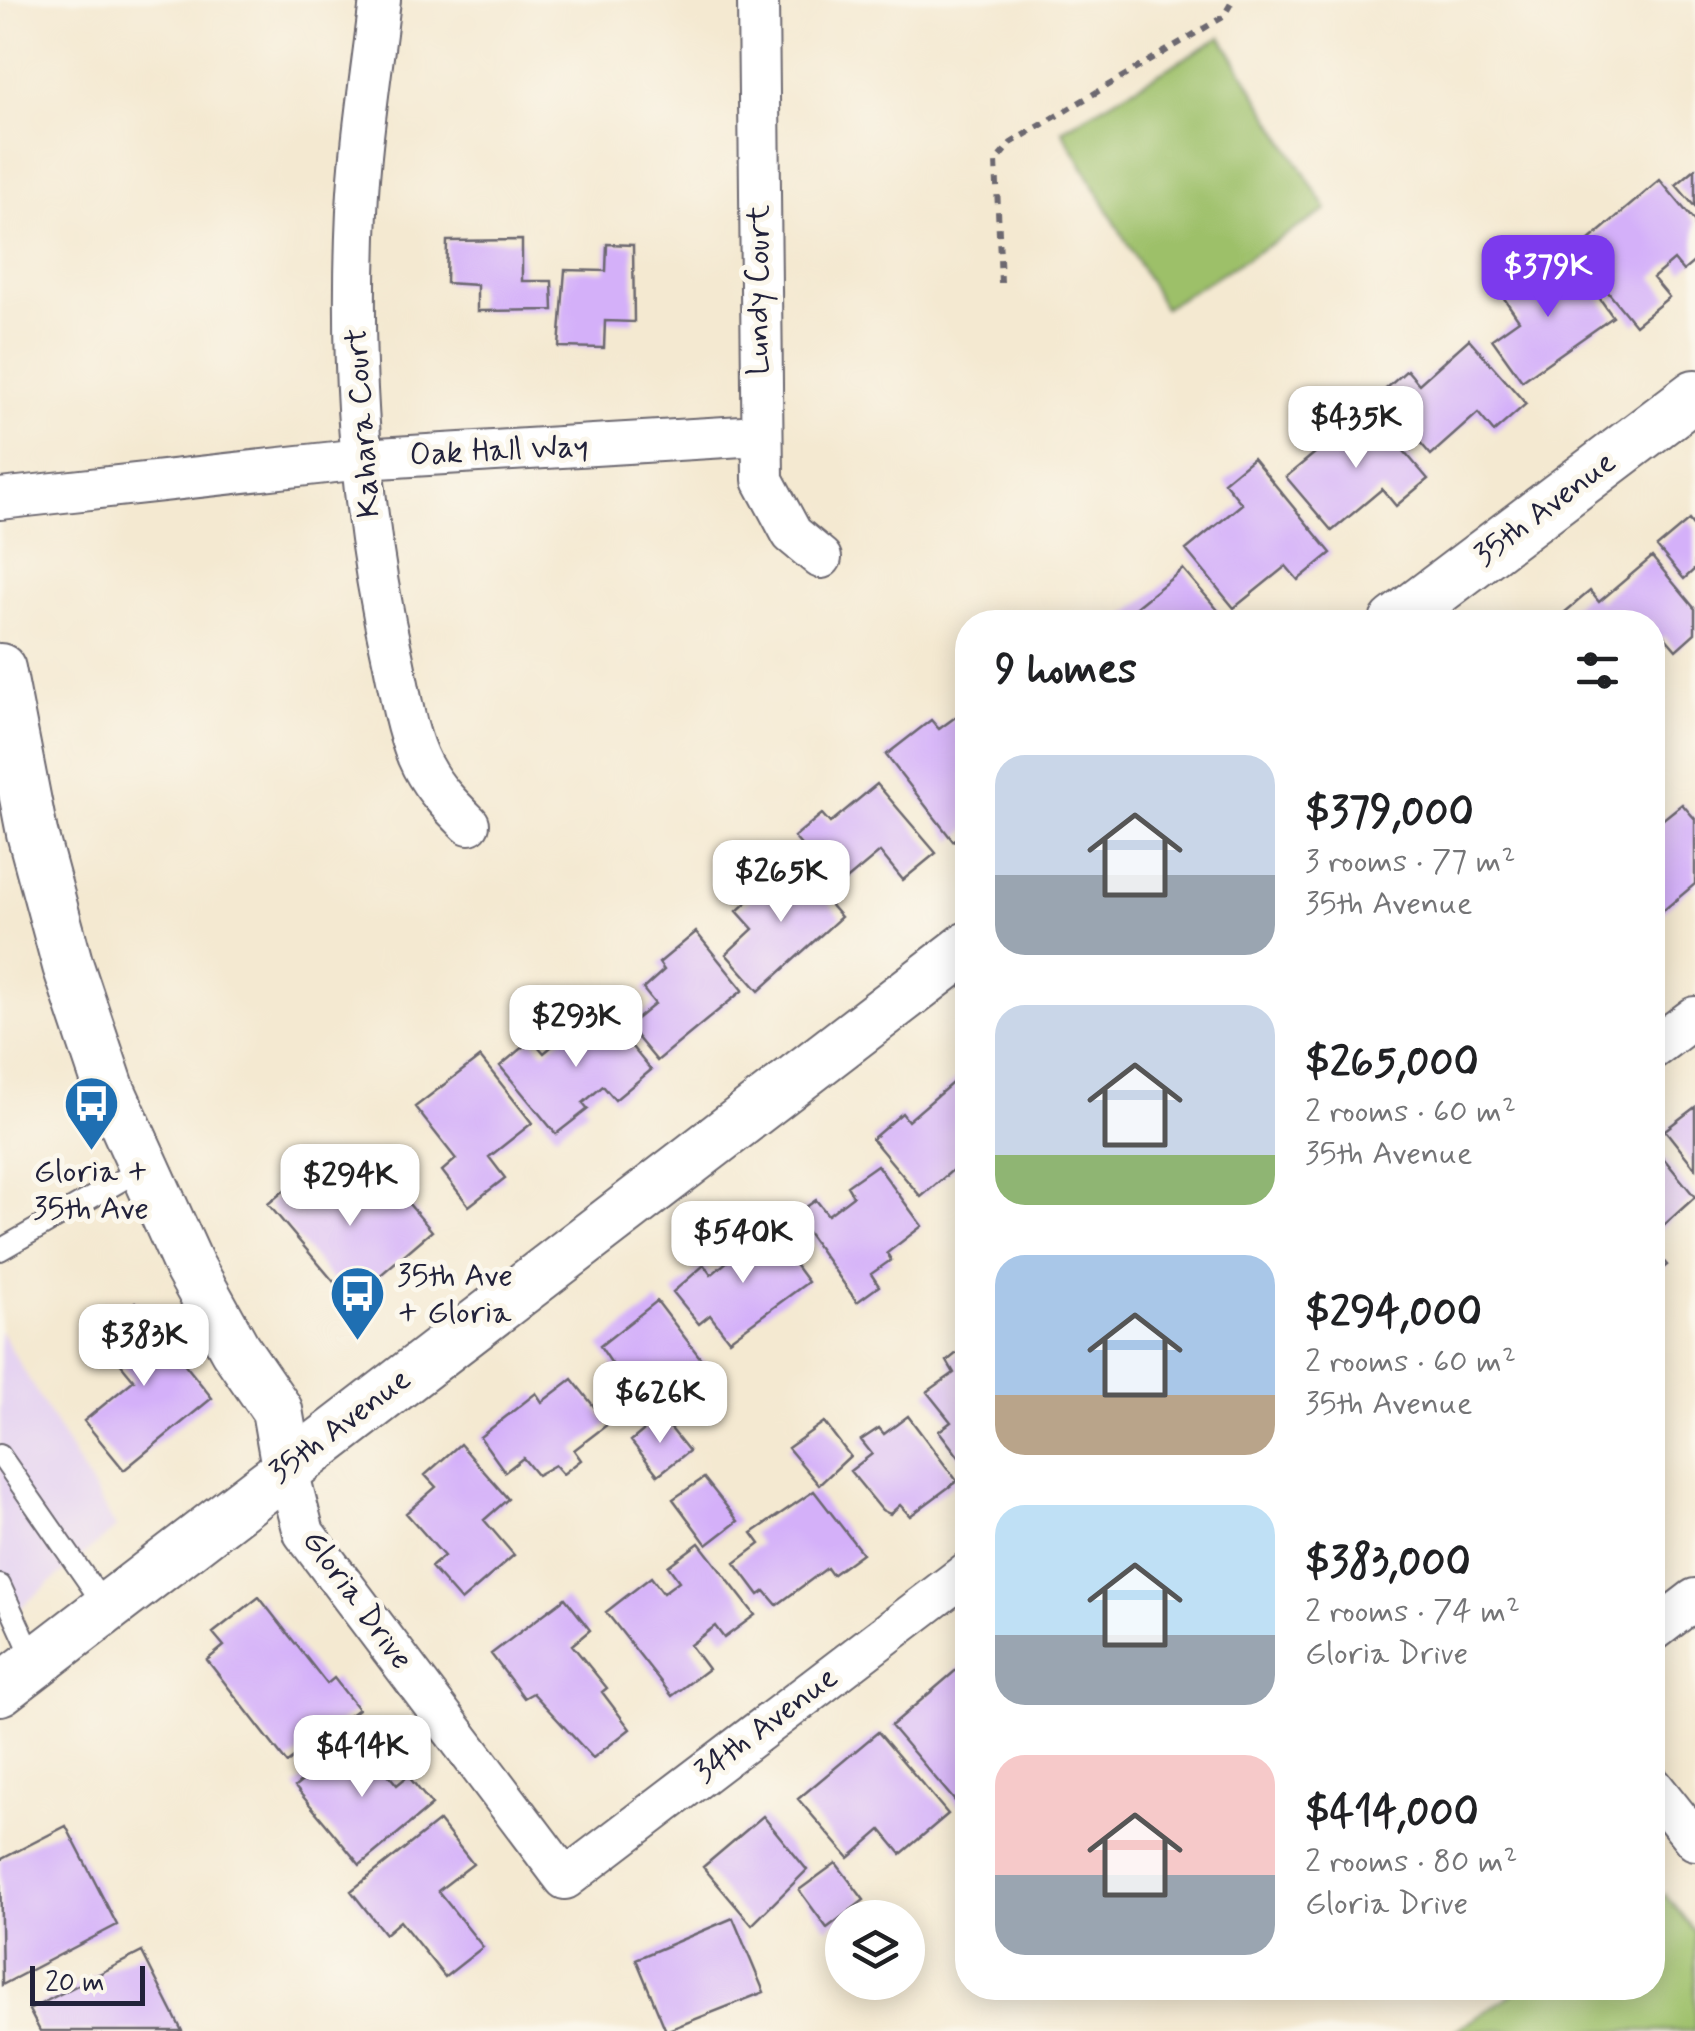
<!DOCTYPE html>
<meta charset="utf-8">
<style>
:root{--surface:#fff;--page:#f2f2f2;--text:#202124;--muted:#757577;--accent:#7c3aed}
body{margin:0;font-family:Mynerve,sans-serif;background:var(--page);color:var(--text);height:100vh;display:flex;flex-direction:column;font-size:38px;white-space:nowrap}
*{box-sizing:border-box;margin:0}
p{font-size:32px;color:var(--muted)}
.icon{flex:none;width:55px;height:55px;fill:none;stroke:currentColor;stroke-width:2;stroke-linecap:round;stroke-linejoin:round}
.map{position:relative;flex:1;overflow:hidden}
.panel{position:absolute;left:955px;top:610px;width:710px;height:1390px;display:flex;flex-direction:column;background:var(--surface);border-radius:40px;box-shadow:0 5px 25px #0003}
.panel>*{flex:none}
.buttons{position:absolute;left:825px;top:1900px;display:grid;gap:20px}
.buttons a{display:grid;place-items:center;width:100px;height:100px;border-radius:50%;background:var(--surface);box-shadow:0 5px 25px #0003;font-size:50px}
.scale{position:absolute;left:30px;bottom:25px;width:115px;box-sizing:border-box;padding-left:10px;border:5px solid #22223b;border-top:0;font-size:28px;line-height:35px;white-space:nowrap;color:#22223b;-webkit-text-stroke:8px #fbf7ec;paint-order:stroke}
.price{position:absolute;translate:-50% -85px;padding:0 22px;border-radius:20px;background:#fff;color:#222;font-size:32px;line-height:65px;filter:drop-shadow(0 2px 5px #0008)}
.price::after{content:'';position:absolute;left:50%;top:60px;width:30px;height:22px;margin-left:-15px;background:inherit;clip-path:polygon(0 0,100% 0,50% 100%)}
.price.current{background:var(--accent);color:#fff}
ul{padding:0;list-style:none}
li{display:flex;align-items:center;gap:30px;height:250px;padding:0 40px}
li span{display:grid;place-items:center;flex:none;width:280px;height:200px;border-radius:30px;color:#555}
li>.icon{margin-inline-start:auto}
span .icon{width:120px;height:120px;fill:#fffc;stroke-width:1}
li b{font-size:42px}
h2{display:flex;justify-content:space-between;align-items:center;height:120px;padding:0 40px;font-size:42px}
.map>svg:first-child{display:block}
</style>
<div class="map">
<svg width="1695" height="2031" viewBox="0 0 1695 2031">
<rect width="100%" height="100%" fill="#fbf7ec"/>
<filter id="ink" filterUnits="userSpaceOnUse"><feTurbulence type="fractalNoise" baseFrequency=".01" numOctaves="2"/><feDisplacementMap in="SourceGraphic" scale="20" xChannelSelector="R" yChannelSelector="G"/><feConvolveMatrix kernelMatrix="1 2 1 2 8 2 1 2 1" color-interpolation-filters="sRGB"/></filter>
<filter id="wash" filterUnits="userSpaceOnUse"><feTurbulence type="fractalNoise" baseFrequency=".0048" numOctaves="4" result="noise"/><feDisplacementMap in="SourceGraphic" scale="40" xChannelSelector="R" yChannelSelector="G"/><feGaussianBlur stdDeviation="2.25" result="paint"/><feColorMatrix in="noise" values="0 0 0 0 0 0 0 0 0 0 0 0 0 0 0 0 0 1.4 0 .05"/><feComposite in="paint" operator="in"/></filter>
<g filter="url(#wash)">
<rect width="100%" height="100%" fill="#f4e9d1"/>
<path fill="#e5d3f1" d="M 0,1330 L 116,1528 L 0,1625 Z"/>
<path fill="#9dc069" stroke="#607152" stroke-width="2.5" d="M 1221,37 L 1327,210 L 1164,308 L 1062,130 Z
M 1665,1894 L 1695,1932 L 1695,2031 L 1455,2031 L 1522,1988 L 1652,1988 L 1653,1902 Z"/>
<g id="blocks">
<path fill="#d4b0f9" d="M 1695,169 L 1695,207 L 1676,185 Z
M 1660,180 L 1695,222 L 1695,261 L 1683,271 L 1674,260 L 1653,278 L 1669,297 L 1635,325 L 1575,252 Z
M 522,240 L 522,281 L 552,281 L 553,310 L 477,311 L 477,285 L 446,283 L 447,241 Z
M 607,244 L 633,245 L 634,322 L 605,321 L 604,348 L 559,347 L 565,270 L 606,271 Z
M 1534,266 L 1552,291 L 1580,271 L 1613,317 L 1522,381 L 1492,339 L 1519,320 L 1499,291 Z
M 1469,339 L 1526,404 L 1494,432 L 1478,413 L 1431,455 L 1379,395 L 1407,370 L 1419,384 Z
M 1368,409 L 1428,479 L 1396,506 L 1382,489 L 1332,531 L 1286,477 Z
M 1253,458 L 1331,553 L 1298,580 L 1286,566 L 1234,608 L 1186,550 L 1242,504 L 1224,482 Z
M 1689,520 L 1695,528 L 1695,569 L 1684,579 L 1657,547 Z
M 1652,557 L 1695,609 L 1695,633 L 1676,650 L 1664,636 L 1652,645 L 1652,622 L 1561,622 L 1558,618 L 1590,591 L 1599,602 Z
M 1183,569 L 1228,622 L 1132,622 L 1126,615 Z
M 968,708 L 968,771 L 963,775 L 968,781 L 968,829 L 953,841 L 886,755 L 931,720 L 939,729 Z
M 877,784 L 936,853 L 903,880 L 880,852 L 837,888 L 794,837 L 822,814 L 830,823 Z
M 1682,804 L 1695,819 L 1695,884 L 1652,920 L 1652,828 Z
M 792,861 L 841,917 L 759,991 L 726,954 L 753,929 L 737,911 Z
M 696,932 L 743,990 L 657,1061 L 628,1026 L 655,1004 L 643,989 L 664,970 L 659,963 Z
M 599,1007 L 651,1070 L 615,1100 L 603,1086 L 583,1103 L 588,1109 L 556,1134 L 500,1066 L 532,1039 L 544,1053 Z
M 480,1057 L 532,1123 L 489,1157 L 505,1178 L 469,1206 L 442,1171 L 456,1159 L 415,1107 Z
M 965,1072 L 968,1157 L 921,1197 L 872,1139 L 902,1113 L 908,1121 Z
M 1695,1107 L 1695,1168 L 1665,1130 Z
M 1652,1144 L 1695,1197 L 1652,1236 Z
M 877,1165 L 922,1226 L 887,1253 L 891,1260 L 871,1274 L 879,1286 L 857,1302 L 795,1215 L 816,1200 L 828,1215 L 853,1196 L 847,1186 Z
M 331,1171 L 362,1207 L 391,1183 L 432,1231 L 350,1301 L 268,1204 L 306,1172 L 316,1184 Z
M 768,1228 L 808,1282 L 729,1340 L 710,1315 L 699,1324 L 673,1292 L 704,1265 L 711,1275 Z
M 1652,1247 L 1667,1265 L 1652,1277 Z
M 657,1301 L 708,1368 L 683,1388 L 670,1371 L 662,1377 L 669,1386 L 651,1401 L 642,1390 L 635,1398 L 600,1346 Z
M 135,1302 L 212,1398 L 124,1470 L 84,1421 L 134,1380 L 96,1334 Z
M 968,1344 L 968,1469 L 939,1431 L 951,1422 L 927,1392 L 954,1373 L 947,1361 Z
M 572,1379 L 608,1424 L 574,1450 L 581,1460 L 563,1474 L 555,1465 L 537,1475 L 523,1458 L 505,1472 L 480,1437 L 536,1393 L 542,1402 Z
M 661,1416 L 689,1451 L 658,1475 L 631,1441 Z
M 908,1416 L 957,1481 L 910,1516 L 900,1505 L 890,1514 L 882,1510 L 850,1471 L 872,1454 L 861,1440 L 879,1428 L 884,1434 Z
M 824,1422 L 850,1456 L 819,1485 L 788,1448 Z
M 460,1444 L 508,1499 L 484,1520 L 514,1555 L 461,1601 L 431,1567 L 444,1556 L 406,1513 L 436,1487 L 425,1475 Z
M 704,1478 L 738,1521 L 707,1545 L 673,1499 Z
M 814,1491 L 862,1553 L 832,1575 L 827,1568 L 777,1605 L 765,1591 L 759,1595 L 735,1563 L 760,1544 L 752,1533 Z
M 699,1543 L 755,1615 L 724,1638 L 715,1626 L 690,1645 L 708,1669 L 672,1696 L 606,1612 L 651,1577 L 663,1593 L 679,1581 L 668,1566 Z
M 259,1597 L 327,1684 L 334,1678 L 358,1709 L 287,1763 L 207,1660 L 224,1646 L 213,1633 Z
M 565,1598 L 590,1630 L 572,1645 L 607,1688 L 602,1692 L 630,1729 L 593,1758 L 533,1693 L 524,1698 L 491,1654 Z
M 968,1660 L 968,1802 L 961,1808 L 891,1726 Z
M 878,1732 L 948,1814 L 901,1854 L 881,1830 L 849,1858 L 798,1799 Z
M 356,1736 L 397,1785 L 408,1776 L 432,1805 L 360,1865 L 295,1787 Z
M 763,1816 L 807,1870 L 752,1925 L 703,1867 Z
M 439,1821 L 473,1864 L 438,1891 L 483,1947 L 445,1977 L 400,1921 L 385,1934 L 351,1891 Z
M 66,1826 L 117,1925 L 2,1985 L 0,1860 Z
M 836,1863 L 864,1900 L 827,1928 L 799,1890 Z
M 733,1918 L 764,1992 L 666,2031 L 636,1959 Z
M 142,1952 L 182,2031 L 40,2031 L 29,2010 Z"/>
</g>
</g>
<g filter="url(#ink)">
<use href="#blocks" fill-opacity="0" stroke="#6c6870" stroke-width="2.5"/>
<g fill="none" stroke-linecap="round" stroke-linejoin="round">
<defs>
<path id="service" d="M 0,1250 L 143,1168
M 0,1455 L 105,1606
M 0,1585 L 35,1662"/>
<path id="minor" d="M 380,0 C 372,70 360,141 357,211 C 350,363 360,516 394,664 C 401,697 406,735 422,766 C 434,789 451,806 469,824
M 758,0 L 763,480 L 792,534 L 821,558
M 0,499 L 362,459 L 759,435
M 1652,1049 L 1695,1017
M 287,1467 L 304,1533 L 565,1879 L 968,1572
M 1652,1632 L 1695,1599
M 1652,1786 L 1695,1840"/>
<path id="tertiary" d="M 1395,622 L 1695,395
M 0,669 L 32,833 L 68,966 L 110,1091 L 190,1268 L 235,1349 L 277,1410 L 287,1467
M 0,1690 L 968,947"/>
</defs>
<use href="#service" stroke="#6c6870" stroke-width="24"/>
<use href="#minor" stroke="#6c6870" stroke-width="44"/>
<use href="#tertiary" stroke="#6c6870" stroke-width="54"/>
<path stroke="#6c6870" stroke-width="6" stroke-dasharray="8 8" stroke-linecap="butt" d="M 1001,283 L 996,161 L 1011,143 L 1223,17 L 1233,0"/>
<use href="#service" stroke="#fff" stroke-width="20"/>
<use href="#minor" stroke="#fff" stroke-width="40"/>
<use href="#tertiary" stroke="#fff" stroke-width="50"/>
</g>
</g>
<defs>
<symbol id="bus-pin" viewBox="-11 -11 22 30"><path d="M0 17L-7.5 6A9.5 9.5 0 1 1 7.5 6Z" fill="#1f6fb2" stroke="#fbf7ec"/><path d="M-5-6H5V4H4V6H2V4H-2V6H-4V4H-5ZM-3.5-4V0h7V-4ZM-3.5 1.2v1.5H-2V1.2ZM2 1.2v1.5H3.5V1.2Z" fill="#fff"/></symbol>
</defs>
<g fill-rule="evenodd">
<use href="#bus-pin" x="60" y="1072" width="63" height="86"/>
<use href="#bus-pin" x="326" y="1262" width="63" height="86"/>
</g>
<g text-anchor="middle" dominant-baseline="central" stroke-width="10" stroke-linejoin="round" paint-order="stroke">
<g font-size="32" fill="#22223b" stroke="#fbf7ec">
<text transform="translate(759 290) rotate(-90)">Lundy Court</text>
<text transform="translate(363 423) rotate(-94)">Kahara Court</text>
<text transform="translate(499 451) rotate(-3)">Oak Hall Way</text>
<text transform="translate(1545 509) rotate(-37)">35th Avenue</text>
<text transform="translate(340 1426) rotate(-37)">35th Avenue</text>
<text transform="translate(357 1600) rotate(54)">Gloria Drive</text>
<text transform="translate(766 1725) rotate(-37)">34th Avenue</text>
</g>
<g font-size="32" fill="#22223b" stroke="#fbf7ec">
<text x="91" y="1172">Gloria +<tspan x="91" dy="37">35th Ave</tspan></text>
<text x="397" y="1276" text-anchor="start">35th Ave<tspan x="397" dy="37">+ Gloria</tspan></text>
</g>
</g>
</svg>
<div class="buttons">
<a><svg class="icon" aria-label="layers" viewBox="0 0 24 24"><path d="M12 4l9 5-9 5-9-5zM3 14l9 5 9-5"/></svg></a>
</div>
<div class="scale">20 m</div>
<b class="price current" style="left:1548px;top:320px">$379K</b>
<b class="price" style="left:1356px;top:471px">$435K</b>
<b class="price" style="left:781px;top:925px">$265K</b>
<b class="price" style="left:576px;top:1070px">$293K</b>
<b class="price" style="left:350px;top:1229px">$294K</b>
<b class="price" style="left:743px;top:1286px">$540K</b>
<b class="price" style="left:144px;top:1389px">$383K</b>
<b class="price" style="left:660px;top:1446px">$626K</b>
<b class="price" style="left:362px;top:1800px">$414K</b>
<section class="panel">
<h2>9 homes<svg class="icon" aria-label="filters" viewBox="0 0 24 24"><path d="M4 7h16M4 17h16"/><circle cx="9" cy="7" r="2"/><circle cx="15" cy="17" r="2"/></svg></h2>
<ul>
<li><span style="background:linear-gradient(#c9d6e8 60%,#9aa5b1 0)"><svg class="icon" aria-label="home" viewBox="0 0 24 24"><path d="M3 11l9-7 9 7M6 9v11h12V9"/></svg></span><div><b>$379,000</b><p>3 rooms · 77 m²</p><p>35th Avenue</p></div></li>
<li><span style="background:linear-gradient(#c9d6e8 75%,#8fb573 0)"><svg class="icon" aria-label="home" viewBox="0 0 24 24"><path d="M3 11l9-7 9 7M6 9v11h12V9"/></svg></span><div><b>$265,000</b><p>2 rooms · 60 m²</p><p>35th Avenue</p></div></li>
<li><span style="background:linear-gradient(#a9c7e8 70%,#b9a48a 0)"><svg class="icon" aria-label="home" viewBox="0 0 24 24"><path d="M3 11l9-7 9 7M6 9v11h12V9"/></svg></span><div><b>$294,000</b><p>2 rooms · 60 m²</p><p>35th Avenue</p></div></li>
<li><span style="background:linear-gradient(#bfe0f5 65%,#9aa5b1 0)"><svg class="icon" aria-label="home" viewBox="0 0 24 24"><path d="M3 11l9-7 9 7M6 9v11h12V9"/></svg></span><div><b>$383,000</b><p>2 rooms · 74 m²</p><p>Gloria Drive</p></div></li>
<li><span style="background:linear-gradient(#f6c9c9 60%,#9aa5b1 0)"><svg class="icon" aria-label="home" viewBox="0 0 24 24"><path d="M3 11l9-7 9 7M6 9v11h12V9"/></svg></span><div><b>$414,000</b><p>2 rooms · 80 m²</p><p>Gloria Drive</p></div></li>
</ul>
</section>
</div>
